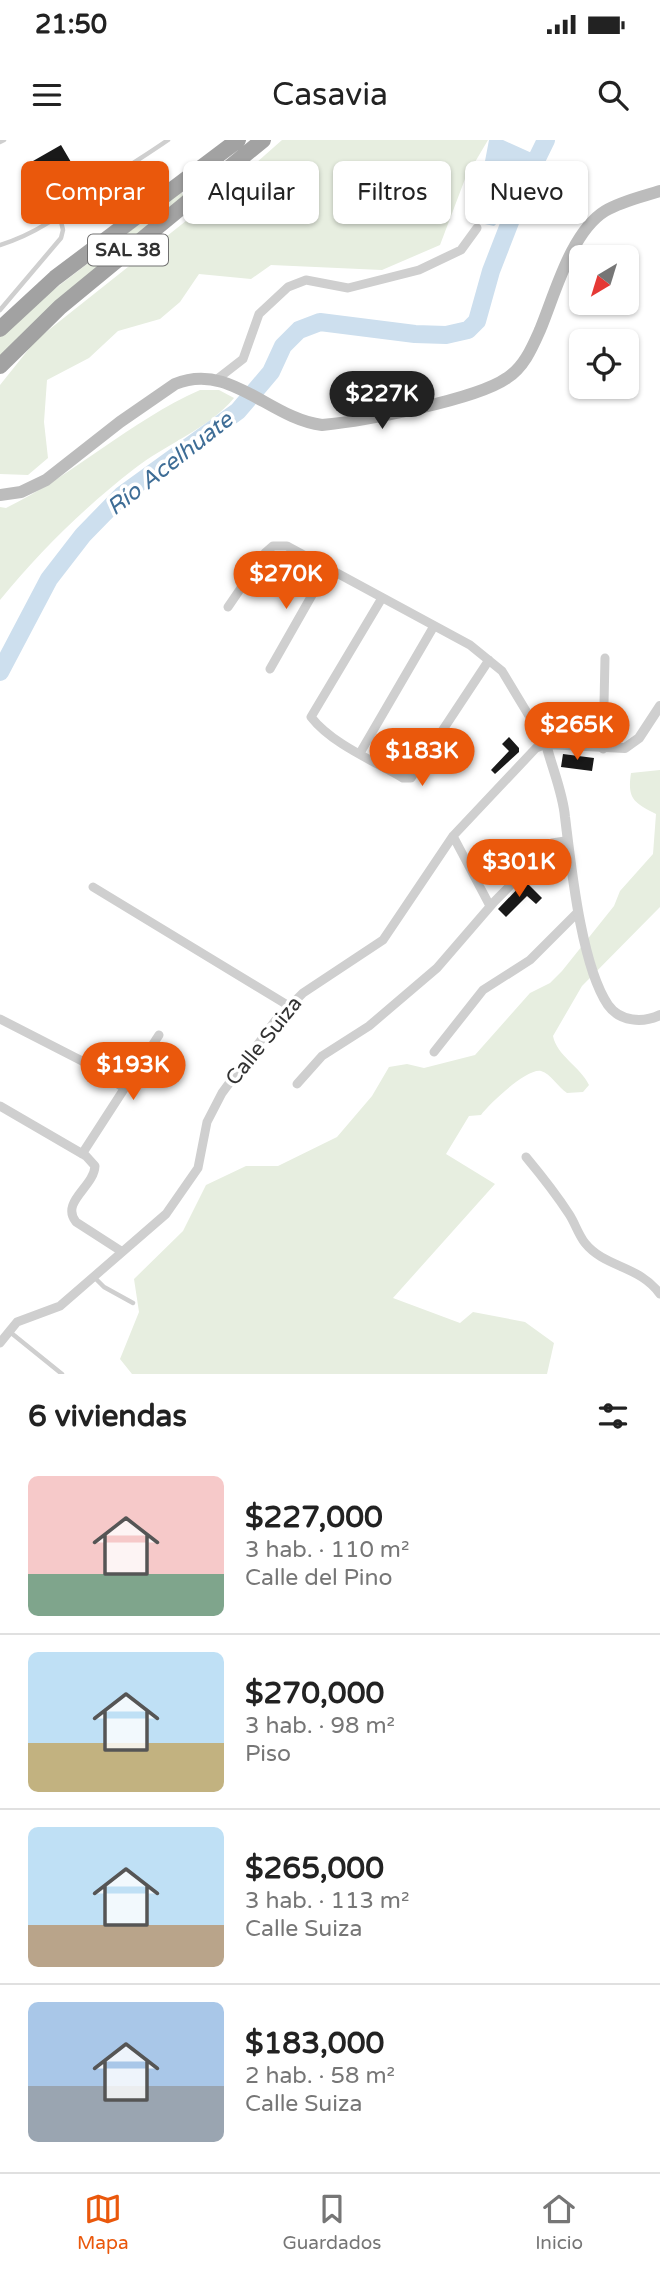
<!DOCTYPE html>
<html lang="es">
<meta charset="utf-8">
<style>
:root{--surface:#fff;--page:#f2f2f2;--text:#222;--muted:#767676;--line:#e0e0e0;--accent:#ea580c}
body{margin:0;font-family:"Varela Round",sans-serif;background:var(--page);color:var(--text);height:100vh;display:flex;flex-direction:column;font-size:26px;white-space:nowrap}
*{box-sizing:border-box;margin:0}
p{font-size:23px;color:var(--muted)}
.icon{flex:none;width:38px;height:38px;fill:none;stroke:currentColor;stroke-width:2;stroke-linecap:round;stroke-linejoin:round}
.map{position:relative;height:1234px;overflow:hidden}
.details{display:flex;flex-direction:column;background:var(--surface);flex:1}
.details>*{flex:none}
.guide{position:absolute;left:21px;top:21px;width:620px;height:63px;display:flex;gap:14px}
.needle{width:46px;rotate:218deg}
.fabs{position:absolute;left:569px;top:105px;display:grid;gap:14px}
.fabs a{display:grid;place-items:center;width:70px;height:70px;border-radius:10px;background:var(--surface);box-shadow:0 2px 5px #0004;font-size:35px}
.price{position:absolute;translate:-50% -60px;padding:0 16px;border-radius:24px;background:var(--accent);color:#fff;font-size:23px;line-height:46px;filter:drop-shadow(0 2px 4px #0008)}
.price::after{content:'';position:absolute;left:50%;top:42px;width:21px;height:16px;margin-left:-10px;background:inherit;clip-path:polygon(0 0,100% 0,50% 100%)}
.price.current{background:#222;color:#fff}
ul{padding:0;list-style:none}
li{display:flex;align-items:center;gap:21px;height:175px;padding:0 28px}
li+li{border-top:2px solid var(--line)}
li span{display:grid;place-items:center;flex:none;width:196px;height:140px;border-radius:10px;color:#555}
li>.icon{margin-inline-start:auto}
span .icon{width:84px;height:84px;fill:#fffc;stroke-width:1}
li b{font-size:30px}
h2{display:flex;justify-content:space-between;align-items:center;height:84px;padding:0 28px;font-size:30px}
.tag{padding:0 24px;border-radius:10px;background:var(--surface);box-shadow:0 2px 5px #0004;font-size:24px;line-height:63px}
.tag.current{background:var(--accent);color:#fff}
.status{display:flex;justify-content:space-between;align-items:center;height:49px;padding:0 35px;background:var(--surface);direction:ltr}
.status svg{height:19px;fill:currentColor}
header{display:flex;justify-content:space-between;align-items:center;height:91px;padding:0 28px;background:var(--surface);font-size:32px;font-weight:600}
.menu{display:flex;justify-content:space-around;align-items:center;height:98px;border-top:2px solid var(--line);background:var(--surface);font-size:19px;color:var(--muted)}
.menu a{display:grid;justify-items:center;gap:4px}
.menu .current{color:var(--accent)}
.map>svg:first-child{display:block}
</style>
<div class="status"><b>21:50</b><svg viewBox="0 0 49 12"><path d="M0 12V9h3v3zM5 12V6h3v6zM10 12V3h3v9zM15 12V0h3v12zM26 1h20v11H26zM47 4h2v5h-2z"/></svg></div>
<header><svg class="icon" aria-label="menu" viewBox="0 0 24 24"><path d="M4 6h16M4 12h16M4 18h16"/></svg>Casavia<svg class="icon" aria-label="search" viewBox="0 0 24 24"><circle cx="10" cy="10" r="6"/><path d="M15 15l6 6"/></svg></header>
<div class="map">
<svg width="660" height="1234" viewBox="0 0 660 1234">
<rect width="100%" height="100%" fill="#fff"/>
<path fill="#e7eee0" d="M 282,0 L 488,0 L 465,39 L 440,105 L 382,130 L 271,125 L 251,139 L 199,134 L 180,162 L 160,179 L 118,191 L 89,218 L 47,240 L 44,282 L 48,318 L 28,335 L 0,334 L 0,245 L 36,200 L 230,46 Z
M 181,52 L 184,57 L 0,218 L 0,197 L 22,174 Z
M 200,250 L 219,250 L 234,258 C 208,289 166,304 134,329 C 85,367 39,412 0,460 L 0,367 L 6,368 C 74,335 130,281 200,250 Z
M 660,630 L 660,767 L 582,846 L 553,896 C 557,916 580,926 589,945 L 583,952 L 567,953 C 558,947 551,934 541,931 C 527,928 489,964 481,975 L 469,976 L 446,1014 L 495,1044 L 393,1158 L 460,1183 L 473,1172 L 525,1182 L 554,1203 L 547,1234 L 132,1234 L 120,1219 L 139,1172 L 134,1139 L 183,1091 L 206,1045 L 246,1026 L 278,1026 L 337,997 L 372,956 L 389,927 L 407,924 L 424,928 L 475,915 L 530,853 L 550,843 L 562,831 L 614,766 L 620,751 L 653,714 L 656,674 C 634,663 627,659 631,633 Z"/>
<path fill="#cddfee" d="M 489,0 L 503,0 L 534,14 L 508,73 L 494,86 L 471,81 L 469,76 L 481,42 Z"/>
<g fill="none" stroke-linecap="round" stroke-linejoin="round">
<path stroke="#cddfee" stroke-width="18" d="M 0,532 L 49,439 L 83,395 L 122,355 L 238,271 L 271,232 L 283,206 L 299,190 L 320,182 L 415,194 L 446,195 L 468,190 L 477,181 L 491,131 L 526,41 L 546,0"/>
</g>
<path fill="#191919" d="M 61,5 L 78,34 L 50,50 L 33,21 Z
M 509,597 L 519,608 L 519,612 L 495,634 L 491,630 L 509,611 L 502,604 Z
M 563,614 L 594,618 L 592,631 L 561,627 Z
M 525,741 L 542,758 L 536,764 L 527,756 L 506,777 L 498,769 Z"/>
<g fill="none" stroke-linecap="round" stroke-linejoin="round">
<path stroke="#cfcfcf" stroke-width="4.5" d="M 0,2 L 4,0
M 0,105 C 36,94 61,75 90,53 C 115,34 142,18 168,0
M 0,170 L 61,98 L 63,90 L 60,77
M 94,1137 L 104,1147 L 133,1163
M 10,1192 L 62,1234"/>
<path stroke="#cfcfcf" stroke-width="9" d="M 216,240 L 243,219 L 259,174 L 288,147 L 306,140 L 348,148 L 419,130 L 461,110 L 477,88
M 382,458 L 311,577 C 332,604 374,621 403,638 L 411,638 L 489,520
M 270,529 L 328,427
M 603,609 L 605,518
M 360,613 L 434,486
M 453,696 L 490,766
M 93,747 L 289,866
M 0,879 L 84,922 L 124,948
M 434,912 L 483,850 L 530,820 L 578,772
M 297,944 L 322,916 L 369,886 L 437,828 L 494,762 L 552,703 L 565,701
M 0,966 L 86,1016 L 95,1026 C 94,1047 60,1062 76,1082 L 121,1111
M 82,1014 L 159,895
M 526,1017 C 541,1035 556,1054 569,1074 C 575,1083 578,1094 585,1103 C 605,1128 639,1125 660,1154
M 0,1203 L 17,1182 L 60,1166 L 166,1074 L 198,1028 L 207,982 L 222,953 L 275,881 L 303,853 L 383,800 L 453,696 L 536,608 L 546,604 L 502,531 L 470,505 L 287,406 L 273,406 L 265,413 L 228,467"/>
<path stroke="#cfcfcf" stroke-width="10" d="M 660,566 L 639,598 L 625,608 L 546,604 C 552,628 563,653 565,677 C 571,725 581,825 608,865 C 620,882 643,883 660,875"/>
<path stroke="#bcbcbc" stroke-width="12" d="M 0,355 L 21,352 L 46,340 L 120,282 L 175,244 C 230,221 270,279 322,285 C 363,281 476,260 507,238 C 524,227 532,208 540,190 C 555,154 571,92 605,71 C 622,61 641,57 660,51"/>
<path stroke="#a2a2a2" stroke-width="16" d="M 0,189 L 55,138 L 238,0
M 0,226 L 60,167 L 263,0"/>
</g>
<g text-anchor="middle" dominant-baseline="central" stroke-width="7" stroke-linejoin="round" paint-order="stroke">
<rect fill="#fff" stroke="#707070" stroke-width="2" x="88" y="94.5" width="80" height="31" rx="5"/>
<g font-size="19" font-weight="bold" fill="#323232">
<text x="128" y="110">SAL 38</text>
</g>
<g font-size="21" fill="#323232" stroke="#fff">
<text transform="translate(264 901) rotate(-51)">Calle Suiza</text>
</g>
<g font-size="23" font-style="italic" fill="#3e6d96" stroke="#fff">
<text transform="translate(170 324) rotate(-38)">Río Acelhuate</text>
</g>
</g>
</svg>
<div class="fabs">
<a><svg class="needle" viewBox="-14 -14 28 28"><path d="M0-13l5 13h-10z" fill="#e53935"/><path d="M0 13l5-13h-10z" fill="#767676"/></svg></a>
<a><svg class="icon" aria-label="locate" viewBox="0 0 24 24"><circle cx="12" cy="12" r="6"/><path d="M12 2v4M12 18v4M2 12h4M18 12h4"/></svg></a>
</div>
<b class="price current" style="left:382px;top:291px">$227K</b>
<b class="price" style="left:286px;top:471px">$270K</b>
<b class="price" style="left:577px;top:622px">$265K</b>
<b class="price" style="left:422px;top:648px">$183K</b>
<b class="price" style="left:519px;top:759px">$301K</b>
<b class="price" style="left:133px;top:962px">$193K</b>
<div class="guide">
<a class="tag current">Comprar</a>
<a class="tag">Alquilar</a>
<a class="tag">Filtros</a>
<a class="tag">Nuevo</a>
</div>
</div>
<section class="details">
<h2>6 viviendas<svg class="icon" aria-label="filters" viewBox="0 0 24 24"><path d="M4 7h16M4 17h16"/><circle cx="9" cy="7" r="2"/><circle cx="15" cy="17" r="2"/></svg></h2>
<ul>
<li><span style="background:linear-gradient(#f6c9c9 70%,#7fa58c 0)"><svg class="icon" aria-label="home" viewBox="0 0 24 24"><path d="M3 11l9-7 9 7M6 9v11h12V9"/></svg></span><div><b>$227,000</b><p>3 hab. · 110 m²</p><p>Calle del Pino</p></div></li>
<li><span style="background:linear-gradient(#bfe0f5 65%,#c2b280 0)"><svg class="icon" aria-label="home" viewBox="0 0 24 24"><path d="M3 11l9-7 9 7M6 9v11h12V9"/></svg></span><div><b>$270,000</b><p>3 hab. · 98 m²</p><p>Piso</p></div></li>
<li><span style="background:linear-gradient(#bfe0f5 70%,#b9a48a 0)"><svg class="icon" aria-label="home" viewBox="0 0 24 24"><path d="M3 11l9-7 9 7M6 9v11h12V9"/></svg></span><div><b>$265,000</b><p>3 hab. · 113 m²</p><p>Calle Suiza</p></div></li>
<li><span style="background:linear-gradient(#a9c7e8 60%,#9aa5b1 0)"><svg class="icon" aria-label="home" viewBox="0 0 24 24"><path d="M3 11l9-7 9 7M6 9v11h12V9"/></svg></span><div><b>$183,000</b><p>2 hab. · 58 m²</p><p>Calle Suiza</p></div></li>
</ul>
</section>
<nav class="menu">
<a class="current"><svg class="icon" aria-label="map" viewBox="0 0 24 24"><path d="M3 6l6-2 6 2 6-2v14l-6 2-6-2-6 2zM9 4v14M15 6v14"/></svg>Mapa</a>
<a><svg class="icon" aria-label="saved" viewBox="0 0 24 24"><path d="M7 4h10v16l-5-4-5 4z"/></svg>Guardados</a>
<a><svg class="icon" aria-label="home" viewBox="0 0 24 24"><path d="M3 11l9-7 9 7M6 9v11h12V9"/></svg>Inicio</a>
</nav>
